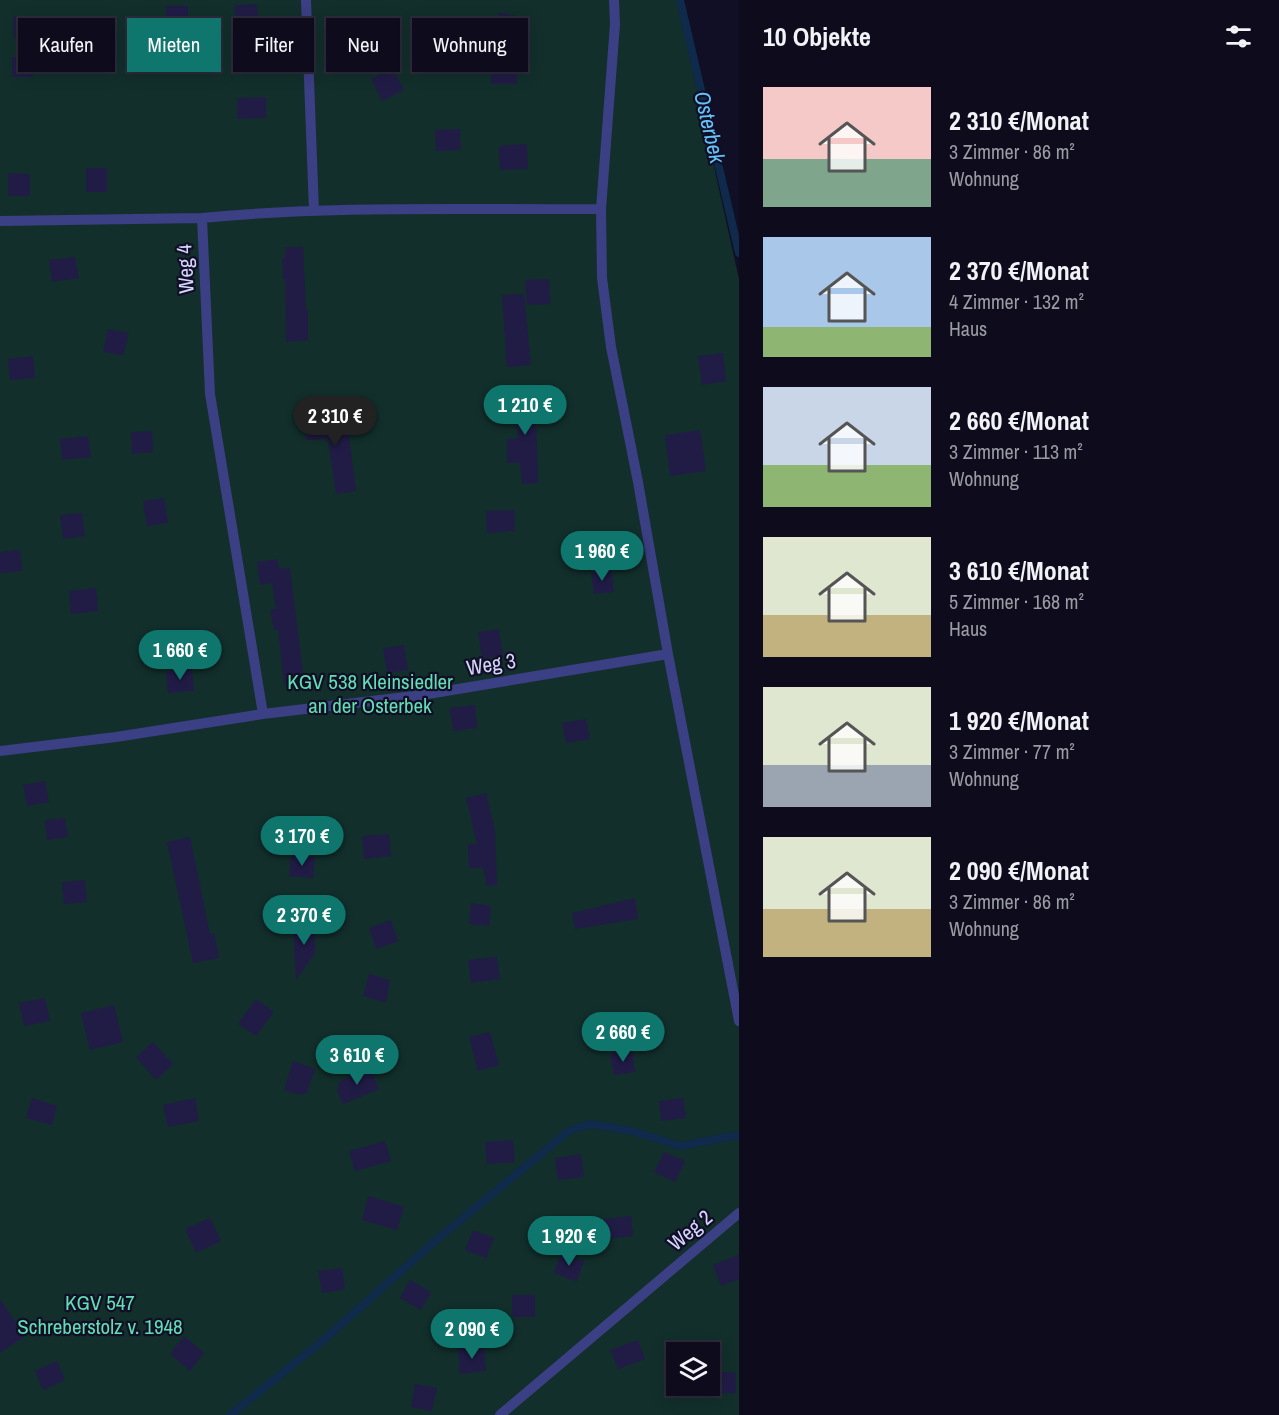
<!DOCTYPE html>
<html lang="de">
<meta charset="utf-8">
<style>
:root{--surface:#0d0b1c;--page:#161425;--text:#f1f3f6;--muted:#9a9ba3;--line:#2d2b3b;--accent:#0f766e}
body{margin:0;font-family:"Archivo Narrow",sans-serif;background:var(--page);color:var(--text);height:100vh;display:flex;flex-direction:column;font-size:22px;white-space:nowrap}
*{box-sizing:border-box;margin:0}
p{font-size:20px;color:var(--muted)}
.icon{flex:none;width:33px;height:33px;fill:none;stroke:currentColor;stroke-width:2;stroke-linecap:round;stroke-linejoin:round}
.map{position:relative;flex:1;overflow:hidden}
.details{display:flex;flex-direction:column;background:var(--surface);width:540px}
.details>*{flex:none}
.banner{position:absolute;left:18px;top:18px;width:570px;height:54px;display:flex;gap:12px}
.controls{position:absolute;left:666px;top:1342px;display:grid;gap:12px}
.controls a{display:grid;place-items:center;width:54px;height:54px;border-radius:0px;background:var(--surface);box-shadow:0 3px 15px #0003,0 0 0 2px var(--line);font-size:30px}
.price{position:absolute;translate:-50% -51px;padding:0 14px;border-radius:21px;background:var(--accent);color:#fff;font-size:20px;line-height:39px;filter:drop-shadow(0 2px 3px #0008)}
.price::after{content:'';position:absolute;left:50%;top:36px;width:18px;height:14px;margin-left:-9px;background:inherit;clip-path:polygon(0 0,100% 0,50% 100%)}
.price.selected{background:#222;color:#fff}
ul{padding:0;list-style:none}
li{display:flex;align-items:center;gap:18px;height:150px;padding:0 24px}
li span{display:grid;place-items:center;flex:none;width:168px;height:120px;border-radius:0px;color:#555}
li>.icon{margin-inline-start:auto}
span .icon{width:72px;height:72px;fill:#fffc;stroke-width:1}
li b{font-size:26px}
h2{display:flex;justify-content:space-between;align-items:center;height:72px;padding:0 24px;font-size:26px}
.tag{padding:0 21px;border-radius:0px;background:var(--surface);box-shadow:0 3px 15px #0003,0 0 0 2px var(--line);font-size:21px;line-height:54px}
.tag.selected{background:var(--accent);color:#fff}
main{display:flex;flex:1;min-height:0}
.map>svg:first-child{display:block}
</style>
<main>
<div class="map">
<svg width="739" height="1415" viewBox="0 0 739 1415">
<rect width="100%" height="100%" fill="#110f25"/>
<path fill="#122f2c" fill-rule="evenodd" d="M 0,0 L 682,0 L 716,176 L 739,279 L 739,1415 L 0,1415 ZM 676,1353 L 710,1353 L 710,1386 L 676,1386 Z"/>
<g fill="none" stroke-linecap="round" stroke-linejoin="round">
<path stroke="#0f2a4a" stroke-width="8" d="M 680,0 L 739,253
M 230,1415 L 321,1342 L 435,1241 L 570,1130 L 591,1124 L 632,1131 L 680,1146 L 739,1135"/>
</g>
<path fill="#211c46" d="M 257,4 L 258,25 L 235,26 L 235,5 Z
M 166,6 L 188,6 L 188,27 L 167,28 Z
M 499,13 L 523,17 L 517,53 L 517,84 L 491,84 L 491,65 Z
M 13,16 L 35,16 L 35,38 L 14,38 Z
M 12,57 L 33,57 L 33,77 L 12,77 Z
M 393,69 L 404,90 L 382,101 L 371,79 Z
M 266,97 L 266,118 L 237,119 L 237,98 Z
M 460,129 L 461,150 L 436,151 L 435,130 Z
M 527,144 L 528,169 L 500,170 L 499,146 Z
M 86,168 L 107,168 L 107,192 L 86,192 Z
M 8,173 L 30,174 L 30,196 L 8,196 Z
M 285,247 L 303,247 L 306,309 L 308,309 L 308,340 L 286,342 L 285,279 L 283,279 L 282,258 L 285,258 Z
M 75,257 L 79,278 L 52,282 L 49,260 Z
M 549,279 L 550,304 L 527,305 L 525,280 Z
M 524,294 L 531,365 L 507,367 L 502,295 Z
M 108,329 L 129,333 L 123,355 L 103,352 Z
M 723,353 L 726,381 L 702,385 L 698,356 Z
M 33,356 L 35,378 L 10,380 L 8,359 Z
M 535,388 L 538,483 L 522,484 L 520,463 L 507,463 L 507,439 L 518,438 L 513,390 Z
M 346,414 L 356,491 L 336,494 L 328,439 L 306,440 L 305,415 Z
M 700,430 L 706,471 L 670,476 L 665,435 Z
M 152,431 L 153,452 L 132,454 L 131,432 Z
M 88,436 L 91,457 L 62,460 L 60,439 Z
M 164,498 L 168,523 L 147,526 L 143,501 Z
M 514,510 L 515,531 L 487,533 L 486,511 Z
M 82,513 L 85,536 L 63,539 L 60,515 Z
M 20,550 L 22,571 L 0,573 L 0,552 Z
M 278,559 L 279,569 L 290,568 L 304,681 L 284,684 L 278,630 L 274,630 L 270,610 L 276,609 L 272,583 L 260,585 L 257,562 Z
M 611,570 L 614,592 L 594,594 L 591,572 Z
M 96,588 L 98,611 L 71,614 L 69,591 Z
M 499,629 L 503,656 L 482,659 L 478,632 Z
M 404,645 L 408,670 L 387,673 L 383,648 Z
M 192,669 L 194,691 L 168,693 L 166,672 Z
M 475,705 L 477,728 L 453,731 L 450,708 Z
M 586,719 L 590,739 L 566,743 L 562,723 Z
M 45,781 L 49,802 L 27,806 L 23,785 Z
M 486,793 L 495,831 L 497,885 L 487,886 L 483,868 L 469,868 L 468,844 L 477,844 L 466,798 Z
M 65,818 L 68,837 L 47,840 L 45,820 Z
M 389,834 L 391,856 L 364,859 L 362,836 Z
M 190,837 L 210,934 L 214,933 L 219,958 L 193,963 L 167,842 Z
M 291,855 L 315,857 L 313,878 L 289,876 Z
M 85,880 L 87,902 L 64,904 L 62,882 Z
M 635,898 L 638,919 L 575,929 L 572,913 Z
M 471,903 L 491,906 L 489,926 L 469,924 Z
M 391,920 L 398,941 L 376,949 L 369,928 Z
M 293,924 L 315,924 L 315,953 L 296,980 Z
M 497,957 L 500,979 L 471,983 L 468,960 Z
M 369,974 L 390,980 L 386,1003 L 363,996 Z
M 45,998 L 50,1021 L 24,1026 L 19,1003 Z
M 256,999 L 274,1012 L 256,1036 L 238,1024 Z
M 114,1005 L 123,1042 L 90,1050 L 81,1013 Z
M 490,1032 L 499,1065 L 478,1071 L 469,1037 Z
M 153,1042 L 173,1064 L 156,1080 L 136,1057 Z
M 632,1050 L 635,1072 L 614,1075 L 610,1054 Z
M 293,1061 L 315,1069 L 306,1094 L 297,1094 L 284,1090 Z
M 370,1068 L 379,1089 L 343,1104 L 337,1091 L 340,1081 Z
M 32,1098 L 57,1106 L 52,1125 L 26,1118 Z
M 195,1098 L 199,1121 L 168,1127 L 163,1105 Z
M 683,1098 L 686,1118 L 661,1121 L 659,1101 Z
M 513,1140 L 515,1162 L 487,1164 L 485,1142 Z
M 385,1141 L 391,1161 L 355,1171 L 349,1151 Z
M 664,1152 L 685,1161 L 675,1182 L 654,1172 Z
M 581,1154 L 584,1177 L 558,1180 L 555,1158 Z
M 368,1196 L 404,1207 L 397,1230 L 362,1220 Z
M 631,1216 L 633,1236 L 605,1239 L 604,1219 Z
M 210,1218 L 221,1241 L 196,1253 L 185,1229 Z
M 473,1230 L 494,1238 L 486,1258 L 465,1250 Z
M 561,1253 L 584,1261 L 577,1282 L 554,1273 Z
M 739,1255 L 739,1279 L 721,1286 L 713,1265 Z
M 342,1268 L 345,1289 L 322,1293 L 318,1271 Z
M 410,1280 L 431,1292 L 421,1310 L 400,1298 Z
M 512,1295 L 535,1295 L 535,1317 L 512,1317 Z
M 0,1299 L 25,1336 L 0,1353 Z
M 184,1336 L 204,1353 L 190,1371 L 170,1354 Z
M 638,1340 L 645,1359 L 618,1369 L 610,1350 Z
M 484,1346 L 486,1371 L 460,1374 L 458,1348 Z
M 57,1361 L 65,1380 L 43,1390 L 35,1371 Z
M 710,1372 L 735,1372 L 736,1393 L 710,1393 Z
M 415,1384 L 437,1388 L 432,1411 L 411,1407 Z"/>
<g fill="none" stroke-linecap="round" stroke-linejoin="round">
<path stroke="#3b3f83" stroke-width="10" d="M 306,0 L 314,211
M 614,0 L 615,24 L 601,209 L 602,278 L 611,347 L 638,482 L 668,654 L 739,1021
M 0,221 L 202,218
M 263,714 L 210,394 L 202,218 C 334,205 468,210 601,209
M 0,751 L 116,737 L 263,714 L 422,695 L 668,654
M 500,1415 L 739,1213"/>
</g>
<g text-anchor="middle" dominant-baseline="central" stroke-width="4.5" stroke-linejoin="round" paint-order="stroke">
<g font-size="21" fill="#d6d5fe" stroke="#110f25">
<text transform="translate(185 269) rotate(-93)">Weg 4</text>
<text transform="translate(491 664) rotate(-9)">Weg 3</text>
<text transform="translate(690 1230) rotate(-40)">Weg 2</text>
</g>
<g font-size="21" fill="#61deb4" stroke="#110f25">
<text x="370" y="681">KGV 538 Kleinsiedler<tspan x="370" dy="24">an der Osterbek</tspan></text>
<text x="100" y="1302">KGV 547<tspan x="100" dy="24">Schreberstolz v. 1948</tspan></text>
</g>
<g font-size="22" font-style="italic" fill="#65c3fc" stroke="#110f25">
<text transform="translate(710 127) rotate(77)">Osterbek</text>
</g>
</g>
</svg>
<div class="controls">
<a><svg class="icon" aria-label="layers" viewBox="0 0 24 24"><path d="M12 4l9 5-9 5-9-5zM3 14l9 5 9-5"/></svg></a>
</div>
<b class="price" style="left:525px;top:436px">1 210 €</b>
<b class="price selected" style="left:335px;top:447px">2 310 €</b>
<b class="price" style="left:602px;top:582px">1 960 €</b>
<b class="price" style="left:180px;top:681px">1 660 €</b>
<b class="price" style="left:302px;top:867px">3 170 €</b>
<b class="price" style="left:304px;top:946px">2 370 €</b>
<b class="price" style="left:623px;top:1063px">2 660 €</b>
<b class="price" style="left:357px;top:1086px">3 610 €</b>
<b class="price" style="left:569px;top:1267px">1 920 €</b>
<b class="price" style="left:472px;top:1360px">2 090 €</b>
<div class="banner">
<a class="tag">Kaufen</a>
<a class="tag selected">Mieten</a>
<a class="tag">Filter</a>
<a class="tag">Neu</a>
<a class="tag">Wohnung</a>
</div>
</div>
<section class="details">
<h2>10 Objekte<svg class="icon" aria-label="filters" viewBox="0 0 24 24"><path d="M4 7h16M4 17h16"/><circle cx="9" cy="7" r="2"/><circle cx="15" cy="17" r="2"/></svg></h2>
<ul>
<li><span style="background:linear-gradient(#f6c9c9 60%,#7fa58c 0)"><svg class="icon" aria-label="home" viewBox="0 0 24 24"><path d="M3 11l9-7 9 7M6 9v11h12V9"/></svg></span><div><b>2 310 €/Monat</b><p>3 Zimmer · 86 m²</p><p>Wohnung</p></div></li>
<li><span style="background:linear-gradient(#a9c7e8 75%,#8fb573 0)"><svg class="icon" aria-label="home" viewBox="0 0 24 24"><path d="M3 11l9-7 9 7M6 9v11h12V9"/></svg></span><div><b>2 370 €/Monat</b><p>4 Zimmer · 132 m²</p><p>Haus</p></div></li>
<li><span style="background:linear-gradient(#c9d6e8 65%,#8fb573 0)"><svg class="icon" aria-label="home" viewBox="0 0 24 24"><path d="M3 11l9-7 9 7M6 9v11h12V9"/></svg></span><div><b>2 660 €/Monat</b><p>3 Zimmer · 113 m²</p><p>Wohnung</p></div></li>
<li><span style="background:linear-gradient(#dfe7d0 65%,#c2b280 0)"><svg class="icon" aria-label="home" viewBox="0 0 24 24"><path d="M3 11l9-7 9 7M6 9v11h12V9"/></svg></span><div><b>3 610 €/Monat</b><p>5 Zimmer · 168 m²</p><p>Haus</p></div></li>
<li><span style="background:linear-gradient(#dfe7d0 65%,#9aa5b1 0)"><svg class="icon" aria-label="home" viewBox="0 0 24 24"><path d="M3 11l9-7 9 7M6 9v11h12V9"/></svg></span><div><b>1 920 €/Monat</b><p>3 Zimmer · 77 m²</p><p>Wohnung</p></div></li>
<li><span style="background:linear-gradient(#dfe7d0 60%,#c2b280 0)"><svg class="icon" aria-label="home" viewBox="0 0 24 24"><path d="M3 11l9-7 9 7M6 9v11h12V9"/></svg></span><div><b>2 090 €/Monat</b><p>3 Zimmer · 86 m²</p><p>Wohnung</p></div></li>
</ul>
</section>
</main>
